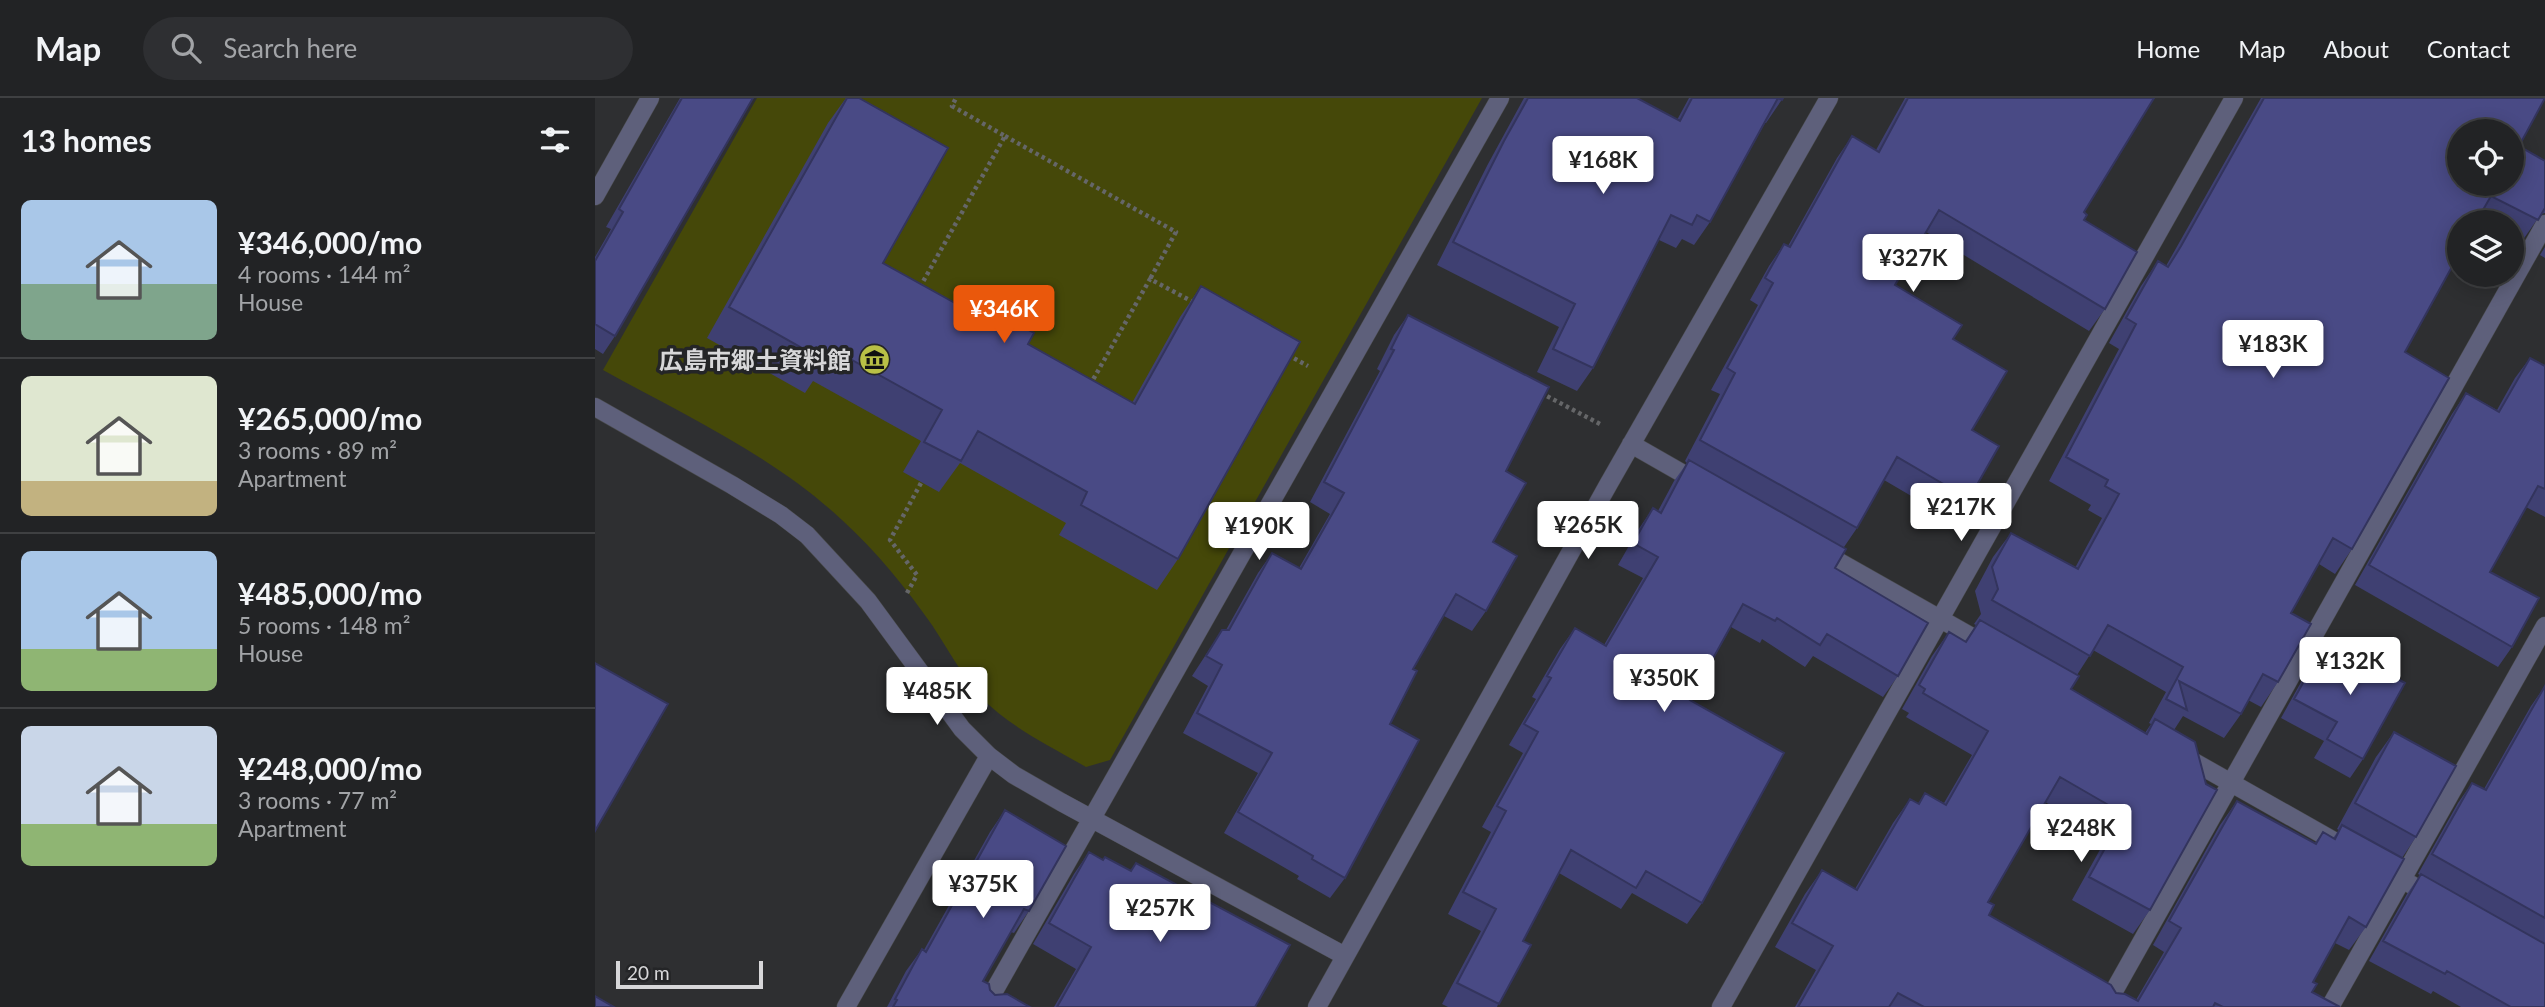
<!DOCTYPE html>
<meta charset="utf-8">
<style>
:root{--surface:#222325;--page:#2e2f32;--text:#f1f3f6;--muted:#a2a4a7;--line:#3f4042;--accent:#ea580c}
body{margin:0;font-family:Lato,"Noto Sans JP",sans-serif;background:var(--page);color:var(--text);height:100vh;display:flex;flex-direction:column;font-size:26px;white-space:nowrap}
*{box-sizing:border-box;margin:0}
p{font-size:23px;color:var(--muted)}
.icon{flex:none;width:38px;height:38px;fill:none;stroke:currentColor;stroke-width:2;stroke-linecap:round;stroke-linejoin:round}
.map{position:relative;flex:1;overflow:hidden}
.side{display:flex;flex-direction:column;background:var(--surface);width:595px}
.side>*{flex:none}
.buttons{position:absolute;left:1852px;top:21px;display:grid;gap:14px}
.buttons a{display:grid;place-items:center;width:77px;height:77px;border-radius:50%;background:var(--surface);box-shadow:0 4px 18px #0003,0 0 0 2px var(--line);font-size:35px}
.scale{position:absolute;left:21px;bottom:18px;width:147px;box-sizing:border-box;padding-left:7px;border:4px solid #d7d7d9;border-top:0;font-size:19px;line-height:24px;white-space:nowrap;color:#d7d7d9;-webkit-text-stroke:5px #242527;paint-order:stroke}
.price{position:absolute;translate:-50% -60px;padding:0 16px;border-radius:7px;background:#fff;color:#222;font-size:23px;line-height:46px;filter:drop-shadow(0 2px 4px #0008)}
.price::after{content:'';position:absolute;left:50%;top:42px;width:21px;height:16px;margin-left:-10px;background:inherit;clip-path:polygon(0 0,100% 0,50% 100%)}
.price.selected{background:var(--accent);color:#fff}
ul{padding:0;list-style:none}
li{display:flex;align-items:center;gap:21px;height:175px;padding:0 21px}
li+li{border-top:2px solid var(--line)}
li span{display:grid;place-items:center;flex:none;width:196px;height:140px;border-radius:10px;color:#555}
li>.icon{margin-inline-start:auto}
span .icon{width:84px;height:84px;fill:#fffc;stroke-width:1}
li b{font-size:30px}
h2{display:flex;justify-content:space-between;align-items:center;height:84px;padding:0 21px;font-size:30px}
header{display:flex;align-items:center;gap:42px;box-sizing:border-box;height:98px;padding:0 35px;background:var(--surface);border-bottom:2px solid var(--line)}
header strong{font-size:33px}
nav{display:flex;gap:38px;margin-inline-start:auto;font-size:24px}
.search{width:490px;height:63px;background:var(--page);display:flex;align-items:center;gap:18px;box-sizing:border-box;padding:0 24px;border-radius:38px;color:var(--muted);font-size:26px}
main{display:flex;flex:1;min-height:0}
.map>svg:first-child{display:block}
</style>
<header>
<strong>Map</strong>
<div class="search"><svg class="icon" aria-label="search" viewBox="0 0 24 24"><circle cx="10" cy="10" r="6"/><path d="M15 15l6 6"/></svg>Search here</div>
<nav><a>Home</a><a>Map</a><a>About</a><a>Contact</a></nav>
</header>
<main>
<section class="side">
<h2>13 homes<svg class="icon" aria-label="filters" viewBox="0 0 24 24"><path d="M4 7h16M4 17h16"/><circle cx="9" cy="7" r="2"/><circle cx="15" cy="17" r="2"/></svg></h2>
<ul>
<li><span style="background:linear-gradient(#a9c7e8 60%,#7fa58c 0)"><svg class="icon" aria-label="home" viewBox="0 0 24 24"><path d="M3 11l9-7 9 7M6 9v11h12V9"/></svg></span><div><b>¥346,000/mo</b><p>4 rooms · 144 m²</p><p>House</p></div></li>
<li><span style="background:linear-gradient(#dfe7d0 75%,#c2b280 0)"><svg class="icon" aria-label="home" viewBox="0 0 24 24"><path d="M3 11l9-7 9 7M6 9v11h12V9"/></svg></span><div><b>¥265,000/mo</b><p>3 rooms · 89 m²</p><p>Apartment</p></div></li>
<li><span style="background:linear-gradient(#a9c7e8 70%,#8fb573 0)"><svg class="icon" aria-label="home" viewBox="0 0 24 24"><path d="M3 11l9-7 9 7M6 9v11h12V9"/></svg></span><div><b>¥485,000/mo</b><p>5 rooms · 148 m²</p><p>House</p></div></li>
<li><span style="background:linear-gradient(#c9d6e8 70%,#8fb573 0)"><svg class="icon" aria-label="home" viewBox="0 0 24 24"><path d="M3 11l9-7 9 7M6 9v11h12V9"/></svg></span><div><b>¥248,000/mo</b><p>3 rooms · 77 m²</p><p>Apartment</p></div></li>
</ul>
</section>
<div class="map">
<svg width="1950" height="909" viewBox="0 0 1950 909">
<rect width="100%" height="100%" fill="#2e2f31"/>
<path fill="#454809" d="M 162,0 L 887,0 L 515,662 L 491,669 C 455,648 414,629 385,598 C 367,577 352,550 337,527 C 311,490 281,453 247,422 C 179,358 89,317 8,272 Z"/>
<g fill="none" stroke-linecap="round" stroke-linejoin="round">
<defs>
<path id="minor" d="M 0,98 L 55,0
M 0,309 L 137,387 L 186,417 L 212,437 L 273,503 L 367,631 L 394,658 L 419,677 L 466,704 L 750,858
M 1036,346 L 1106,386
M 1225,453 L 1393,548
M 1585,656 L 1746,747
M 1780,766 L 1838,799
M 251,909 L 394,658
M 390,909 L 905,0
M 722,909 L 1013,387 L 1234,0
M 1126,909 L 1639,0
M 1510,909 L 1950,126
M 1735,909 L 1950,528"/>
</defs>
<use href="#minor" stroke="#494a4c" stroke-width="19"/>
<path stroke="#656668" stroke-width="4.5" stroke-dasharray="3.5 3.5" stroke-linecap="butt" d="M 410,38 L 581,134 L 555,181
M 325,189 L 410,38 L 357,8 L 361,0
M 693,257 L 713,268
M 495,287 L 555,181 L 600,205
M 946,295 L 1007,327
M 312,495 L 322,477 L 295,442 L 326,385"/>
<use href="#minor" stroke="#5e607b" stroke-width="18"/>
</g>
<path fill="#3f4072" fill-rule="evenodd" d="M 85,0 L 158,0 L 20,238 L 8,256 L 0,251 L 0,159 L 16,131 L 11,129 Z
M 251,0 L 264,0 L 288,165 L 395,224 L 402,214 L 433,246 L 537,305 L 585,219 L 606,188 L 583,461 L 562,492 L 464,437 L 471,425 L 365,365 L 344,394 L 308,374 L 326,343 L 218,283 L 210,295 L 112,240 L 233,25 Z
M 929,0 L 1042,0 L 1082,22 L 1094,0 L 1188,0 L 1171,25 L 1170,25 L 1115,124 L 1099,147 L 1087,141 L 1081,150 L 1064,142 L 998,270 L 982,293 L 942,274 L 964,229 L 842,167 L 893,66 Z
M 1310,0 L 1559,0 L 1489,114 L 1489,122 L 1510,211 L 1494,233 L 1331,134 L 1300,187 L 1358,241 L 1377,332 L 1374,401 L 1359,423 L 1289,382 L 1262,430 L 1249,449 L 1240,470 L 1303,578 L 1288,599 L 1218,558 L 1210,569 L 1167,541 L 1165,545 L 1136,529 L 1095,602 L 1107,805 L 1092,826 L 1037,795 L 1026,811 L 964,775 L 928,843 L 902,909 L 853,909 L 847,906 L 886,833 L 853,816 L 896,734 L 887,729 L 928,655 L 914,647 L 941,601 L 937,599 L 965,551 L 980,530 L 1009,547 L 1048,480 L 1023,467 L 1043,432 L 1058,410 L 1063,413 L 1079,383 L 1092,365 L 1090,363 L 1125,296 L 1116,292 L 1163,207 L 1155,202 L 1174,168 L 1189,146 L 1193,148 L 1242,60 L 1257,38 L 1281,52 Z
M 1666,0 L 1950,0 L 1924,48 L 1950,63 L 1950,115 L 1946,116 L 1925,146 L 1916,142 L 1916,124 L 1864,124 L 1810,254 L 1757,451 L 1740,476 L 1724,466 L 1696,515 L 1683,584 L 1666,609 L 1653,602 L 1646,616 L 1629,640 L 1588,618 L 1579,632 L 1555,812 L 1538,836 L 1477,802 L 1512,739 L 1450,704 L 1393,804 L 1394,817 L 1521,895 L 1541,902 L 1569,854 L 1558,847 L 1625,727 L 1642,703 L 1719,746 L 1728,734 L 1738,740 L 1744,732 L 1742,731 L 1781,659 L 1799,634 L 1821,739 L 1807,760 L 1771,829 L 1754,852 L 1740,845 L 1718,884 L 1717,894 L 1745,909 L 1200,909 L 1221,872 L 1180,849 L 1210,796 L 1227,772 L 1260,791 L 1298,725 L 1315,701 L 1323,706 L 1330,695 L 1349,705 L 1377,657 L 1311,619 L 1314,615 L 1307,611 L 1337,558 L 1354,534 L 1370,543 L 1381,527 L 1379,526 L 1386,516 L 1380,493 L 1398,459 L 1416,435 L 1480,470 L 1507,420 L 1493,412 L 1496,407 L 1454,383 L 1524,251 L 1514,245 L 1546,188 L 1563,163 L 1571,168 ZM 1498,552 L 1571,594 L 1554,625 L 1556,626 L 1550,635 L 1476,591 L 1482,577 Z
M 1950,149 L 1950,160 L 1945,157 Z
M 813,217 L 911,373 L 898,444 L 891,513 L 877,533 L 849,518 L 818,571 L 795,626 L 750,780 L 735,800 L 702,781 L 704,778 L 629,735 L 663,675 L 588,635 L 613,588 L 597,578 L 627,532 L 631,532 L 663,475 L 677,455 L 704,470 L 735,416 L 715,404 L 785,273 L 782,271 L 799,237 Z
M 1935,260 L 1950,268 L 1950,419 L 1931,409 L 1895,474 L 1917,549 L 1903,569 L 1760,487 L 1857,316 L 1871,295 L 1902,312 L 1920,280 Z
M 1732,542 L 1768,661 L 1755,680 L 1719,660 L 1729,643 L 1686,620 L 1719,561 Z
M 1950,588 L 1950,909 L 1866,909 L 1838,893 L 1836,896 L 1774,863 L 1812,796 L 1825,777 L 1823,776 L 1863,705 L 1877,685 L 1889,691 L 1936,608 Z
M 410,712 L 434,813 L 419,835 L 416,834 L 388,883 L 400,897 L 435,909 L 292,909 L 311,873 L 327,851 L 329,852 L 395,734 Z
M 494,754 L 508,762 L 535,773 L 541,765 L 660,909 L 459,909 L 481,871 L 438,846 L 479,776 Z"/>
<path fill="#494a85" stroke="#33345d" stroke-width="2" fill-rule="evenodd" d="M 87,0 L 158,0 L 20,238 L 0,226 L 0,163 L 28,114 L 24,111 Z
M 252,0 L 264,0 L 353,50 L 288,165 L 396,225 L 402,214 L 421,225 L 439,235 L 433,246 L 540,306 L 606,188 L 705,244 L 583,461 L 486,407 L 492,394 L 383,333 L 366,363 L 329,344 L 347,312 L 239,252 L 232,264 L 134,209 Z
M 933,0 L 1042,0 L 1085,23 L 1097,0 L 1188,0 L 1187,2 L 1183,0 L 1115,124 L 1102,117 L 1097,127 L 1076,117 L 998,270 L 958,251 L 980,206 L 858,144 L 909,43 Z
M 1313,0 L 1559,0 L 1489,114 L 1492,117 L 1489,122 L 1542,154 L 1510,211 L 1344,112 L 1300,187 L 1367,227 L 1358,241 L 1412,273 L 1377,332 L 1404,348 L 1374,401 L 1302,359 L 1262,430 L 1105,342 L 1140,275 L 1132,270 L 1178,185 L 1170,180 L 1189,146 L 1195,149 L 1257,38 L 1284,54 Z
M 1669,0 L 1950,0 L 1924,48 L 1950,63 L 1950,110 L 1943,122 L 1896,98 L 1881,124 L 1864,124 L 1864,156 L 1810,254 L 1854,280 L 1757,451 L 1738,440 L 1696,515 L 1716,526 L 1683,584 L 1668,576 L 1646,616 L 1584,583 L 1592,612 L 1571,601 L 1588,569 L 1513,527 L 1495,558 L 1397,502 L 1403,491 L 1397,469 L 1416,435 L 1483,471 L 1524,396 L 1510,388 L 1513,382 L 1471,359 L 1541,226 L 1531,220 L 1563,163 L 1573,169 L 1586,148 ZM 1864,33 L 1916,33 L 1916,86 L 1864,86 Z
M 813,217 L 954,289 L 911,373 L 931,385 L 898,444 L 922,458 L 891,513 L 861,496 L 818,571 L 822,573 L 795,626 L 824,642 L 750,780 L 717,761 L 718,758 L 643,714 L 677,655 L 602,615 L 627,567 L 611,558 L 627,532 L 634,532 L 677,455 L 706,471 L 749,395 L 729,384 L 799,252 L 796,251 Z
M 1935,260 L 1950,268 L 1950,391 L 1943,388 L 1895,474 L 1944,500 L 1917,549 L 1774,467 L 1871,295 L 1904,314 Z
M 1094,362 L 1251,451 L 1240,470 L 1333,525 L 1303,578 L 1232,536 L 1225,547 L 1182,520 L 1180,523 L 1148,506 L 1095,602 L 1189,655 L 1107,805 L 1051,773 L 1041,790 L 976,752 L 928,843 L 936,847 L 904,906 L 862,885 L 901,811 L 868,794 L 911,713 L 902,708 L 943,634 L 929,626 L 956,580 L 952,578 L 980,530 L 1011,548 L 1063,459 L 1038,445 L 1058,410 L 1066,415 Z
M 1385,522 L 1484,578 L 1476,591 L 1552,636 L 1560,621 L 1600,644 L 1611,686 L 1622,692 L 1555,812 L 1494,779 L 1529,716 L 1465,679 L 1393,804 L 1399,807 L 1394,817 L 1516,887 L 1521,895 L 1530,896 L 1543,903 L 1586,830 L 1574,823 L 1642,703 L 1721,746 L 1728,734 L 1740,741 L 1747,727 L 1809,761 L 1771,829 L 1754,819 L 1718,884 L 1722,886 L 1717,894 L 1745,909 L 1628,909 L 1620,905 L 1618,909 L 1329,909 L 1303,895 L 1294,909 L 1203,909 L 1238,848 L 1197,825 L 1227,772 L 1262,792 L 1315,701 L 1324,706 L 1330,695 L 1351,707 L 1393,633 L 1328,595 L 1330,591 L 1324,587 L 1354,534 L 1371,544 Z
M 1732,542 L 1810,585 L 1768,661 L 1732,641 L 1742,624 L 1699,601 Z
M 0,565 L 73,606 L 0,733 Z
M 1950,588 L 1950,820 L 1837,756 L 1877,685 L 1891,692 Z
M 1799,634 L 1861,668 L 1821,739 L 1760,705 Z
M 410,712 L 471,748 L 434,813 L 429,811 L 388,883 L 394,886 L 395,892 L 400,897 L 412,896 L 435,909 L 298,909 L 302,902 L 300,901 L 327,851 L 331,854 Z
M 494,754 L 508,762 L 510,759 L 536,773 L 541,765 L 695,847 L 660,909 L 462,909 L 496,849 L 454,825 Z
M 1826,776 L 1950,846 L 1950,909 L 1916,909 L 1852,873 L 1850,876 L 1788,843 Z
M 0,898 L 19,909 L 0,909 Z"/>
<defs>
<symbol id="museum-disc" viewBox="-11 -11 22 22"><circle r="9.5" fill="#b9c046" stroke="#242527"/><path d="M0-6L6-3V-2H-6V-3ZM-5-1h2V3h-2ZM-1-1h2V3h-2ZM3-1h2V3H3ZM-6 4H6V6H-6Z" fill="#111"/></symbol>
</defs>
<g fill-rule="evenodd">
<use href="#museum-disc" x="262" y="244" width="35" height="35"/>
</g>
<g text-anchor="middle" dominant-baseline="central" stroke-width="7" stroke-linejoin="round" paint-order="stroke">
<g font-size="24" font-weight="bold" fill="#d7d7d9" stroke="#242527" text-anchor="end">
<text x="256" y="261">広島市郷土資料館</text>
</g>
</g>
</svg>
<div class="buttons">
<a><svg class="icon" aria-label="locate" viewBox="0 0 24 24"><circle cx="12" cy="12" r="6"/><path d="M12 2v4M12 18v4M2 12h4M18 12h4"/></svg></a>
<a><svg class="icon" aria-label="layers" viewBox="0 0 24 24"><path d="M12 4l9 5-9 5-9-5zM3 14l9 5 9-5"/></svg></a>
</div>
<div class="scale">20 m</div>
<b class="price" style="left:1008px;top:98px">¥168K</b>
<b class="price" style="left:1318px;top:196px">¥327K</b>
<b class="price selected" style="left:409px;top:247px">¥346K</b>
<b class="price" style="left:1678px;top:282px">¥183K</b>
<b class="price" style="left:1366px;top:445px">¥217K</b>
<b class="price" style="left:993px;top:463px">¥265K</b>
<b class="price" style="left:664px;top:464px">¥190K</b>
<b class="price" style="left:1755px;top:599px">¥132K</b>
<b class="price" style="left:1069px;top:616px">¥350K</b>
<b class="price" style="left:342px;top:629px">¥485K</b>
<b class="price" style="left:1486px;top:766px">¥248K</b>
<b class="price" style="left:388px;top:822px">¥375K</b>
<b class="price" style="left:565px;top:846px">¥257K</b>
</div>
</main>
